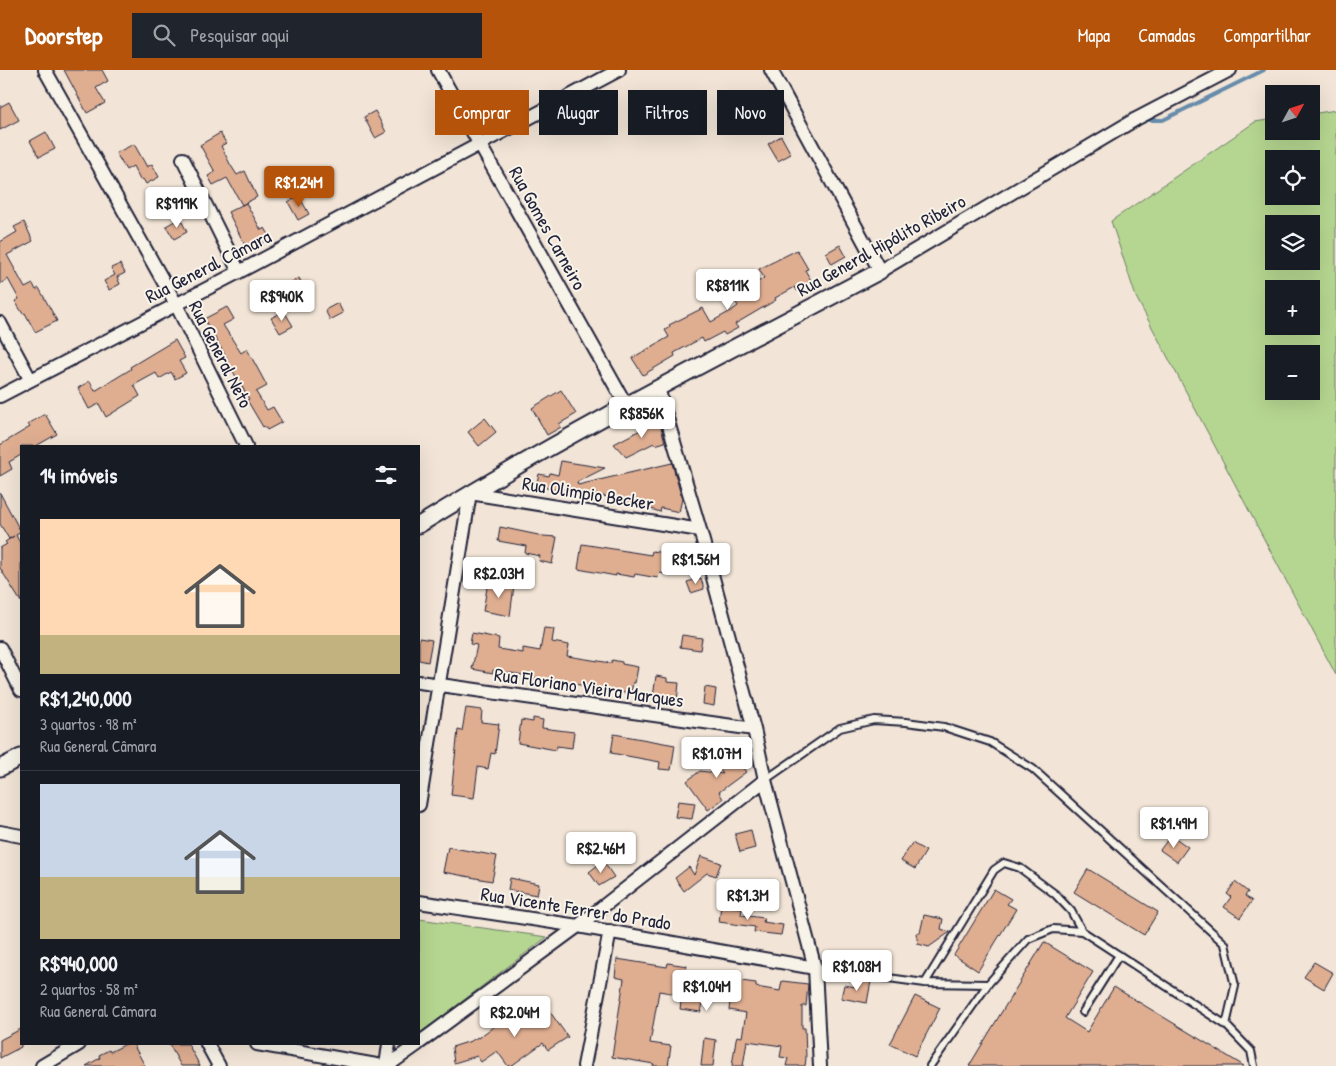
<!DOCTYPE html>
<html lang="pt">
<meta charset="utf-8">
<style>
:root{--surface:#171b24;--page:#20242c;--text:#f1f3f6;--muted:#9ea1a6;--line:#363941;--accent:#b45309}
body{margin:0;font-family:"Patrick Hand",sans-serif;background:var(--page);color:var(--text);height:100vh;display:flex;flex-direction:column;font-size:19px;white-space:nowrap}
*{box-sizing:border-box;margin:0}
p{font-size:16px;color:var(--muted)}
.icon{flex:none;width:28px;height:28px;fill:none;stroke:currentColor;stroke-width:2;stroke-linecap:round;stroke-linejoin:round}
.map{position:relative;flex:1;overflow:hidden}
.side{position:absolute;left:20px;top:375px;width:400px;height:600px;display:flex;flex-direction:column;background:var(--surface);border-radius:0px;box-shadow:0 5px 20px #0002}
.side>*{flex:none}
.top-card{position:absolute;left:435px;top:20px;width:475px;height:45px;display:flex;gap:10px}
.needle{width:32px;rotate:50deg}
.fabs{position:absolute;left:1265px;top:15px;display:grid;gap:10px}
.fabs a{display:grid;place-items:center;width:55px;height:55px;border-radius:0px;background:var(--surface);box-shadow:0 5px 20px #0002;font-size:25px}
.price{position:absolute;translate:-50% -42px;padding:0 11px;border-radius:5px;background:#fff;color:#222;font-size:16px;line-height:32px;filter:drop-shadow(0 1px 2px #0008)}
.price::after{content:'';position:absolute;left:50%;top:30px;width:15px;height:11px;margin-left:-8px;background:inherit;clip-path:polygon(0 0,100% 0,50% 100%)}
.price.current{background:var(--accent);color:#fff}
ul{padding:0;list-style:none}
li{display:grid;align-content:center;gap:10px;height:265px;padding:0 20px}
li+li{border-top:1px solid var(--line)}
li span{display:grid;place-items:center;height:155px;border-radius:0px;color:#555}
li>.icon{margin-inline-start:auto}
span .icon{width:90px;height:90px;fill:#fffc;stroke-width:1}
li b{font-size:21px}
h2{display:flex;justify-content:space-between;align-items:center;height:60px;padding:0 20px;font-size:21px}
.pill{padding:0 18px;border-radius:0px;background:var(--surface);box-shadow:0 5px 20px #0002;font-size:18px;line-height:45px}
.pill.current{background:var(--accent);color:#fff}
header{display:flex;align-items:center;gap:30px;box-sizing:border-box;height:70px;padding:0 25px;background:var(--accent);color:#fff}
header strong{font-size:24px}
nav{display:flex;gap:28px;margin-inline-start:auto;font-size:18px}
.search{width:350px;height:45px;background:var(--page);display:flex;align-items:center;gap:12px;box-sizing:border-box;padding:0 18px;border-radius:0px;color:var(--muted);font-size:19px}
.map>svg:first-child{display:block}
</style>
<header>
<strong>Doorstep</strong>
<div class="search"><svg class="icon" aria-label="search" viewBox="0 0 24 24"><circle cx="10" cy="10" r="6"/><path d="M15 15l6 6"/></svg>Pesquisar aqui</div>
<nav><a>Mapa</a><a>Camadas</a><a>Compartilhar</a></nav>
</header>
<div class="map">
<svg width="1336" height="996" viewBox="0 0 1336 996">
<rect width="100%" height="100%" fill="#f2e5d7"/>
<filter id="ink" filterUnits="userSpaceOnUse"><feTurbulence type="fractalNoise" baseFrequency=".02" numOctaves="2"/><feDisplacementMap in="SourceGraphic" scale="10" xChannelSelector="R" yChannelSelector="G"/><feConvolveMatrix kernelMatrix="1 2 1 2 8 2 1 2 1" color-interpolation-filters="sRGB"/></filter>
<g filter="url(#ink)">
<path fill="#b5d690" stroke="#6c7c66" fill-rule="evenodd" d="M 1336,40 L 1336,605 L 1136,227 L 1111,151 L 1255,52 L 1274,49 L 1274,61 L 1311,61 L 1311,44 ZM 1274,89 L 1311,89 L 1311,126 L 1274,126 ZM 1274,154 L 1311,154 L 1311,191 L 1274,191 ZM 1274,219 L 1311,219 L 1311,256 L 1274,256 ZM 1274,284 L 1311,284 L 1311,321 L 1274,321 Z
M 419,849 L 547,867 L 419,964 Z"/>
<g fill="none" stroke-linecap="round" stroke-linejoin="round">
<path stroke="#668bab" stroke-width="4" d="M 1145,50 L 1163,50 L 1264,0"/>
</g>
<path fill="#dfae91" stroke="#22223b" d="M 64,0 L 102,0 L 108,11 L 96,18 L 105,33 L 87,43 Z
M 9,32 L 19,50 L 0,60 L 0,37 Z
M 375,41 L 386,62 L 375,68 L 364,47 Z
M 46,62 L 55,79 L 39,87 L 30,71 Z
M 220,63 L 226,73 L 221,76 L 230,94 L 237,105 L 245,101 L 257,127 L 242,135 L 227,108 L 213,115 L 208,106 L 215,102 L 200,75 Z
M 781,66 L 791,84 L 778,91 L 768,74 Z
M 134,74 L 147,97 L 152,94 L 159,107 L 146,114 L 143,109 L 140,110 L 133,96 L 126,100 L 116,83 Z
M 299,126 L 309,144 L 298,150 L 288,132 Z
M 246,133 L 261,160 L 265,158 L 271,168 L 248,181 L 228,142 Z
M 180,148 L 187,162 L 174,169 L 166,156 Z
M 24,152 L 33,171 L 7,185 L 25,218 L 33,214 L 36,220 L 39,218 L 57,251 L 35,262 L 25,243 L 23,244 L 15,231 L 19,229 L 8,209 L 0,214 L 0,172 L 17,162 L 14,157 Z
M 840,175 L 846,186 L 832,194 L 826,183 Z
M 797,180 L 808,199 L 805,200 L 812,212 L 797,221 L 795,217 L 775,228 L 776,230 L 735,254 L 738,258 L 725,265 L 723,262 L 704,272 L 702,268 L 674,283 L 675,286 L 643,305 L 632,288 L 669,267 L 665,260 L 670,257 L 669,255 L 703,238 L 711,252 L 731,241 L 738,236 L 733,227 L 764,208 L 759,199 Z
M 120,194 L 125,203 L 117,207 L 120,214 L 109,220 L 104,211 L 115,205 L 111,198 Z
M 299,208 L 305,220 L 287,230 L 280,218 Z
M 338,233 L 343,243 L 330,250 L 325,240 Z
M 227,237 L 234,249 L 223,255 L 241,283 L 247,279 L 267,316 L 256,322 L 267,340 L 273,337 L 282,352 L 267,360 L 264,356 L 263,357 L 247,330 L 249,329 L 227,291 L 228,290 L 204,249 Z
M 284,241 L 293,256 L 280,263 L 271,248 Z
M 175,270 L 185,288 L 179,291 L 186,303 L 175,309 L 171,302 L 159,309 L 156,303 L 134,315 L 140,326 L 106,347 L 99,334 L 89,339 L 78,318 L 90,311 L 95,321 L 131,299 L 130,297 Z
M 561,320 L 576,344 L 559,354 L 561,357 L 547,365 L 532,338 Z
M 45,344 L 57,364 L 36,376 L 21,376 L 21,385 L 9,392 L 12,399 L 0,406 L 0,375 L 30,357 L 28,354 Z
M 485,348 L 496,362 L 479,376 L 468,362 Z
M 659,350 L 665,372 L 655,375 L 654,373 L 626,387 L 614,374 L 644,358 L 643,355 Z
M 561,391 L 605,398 L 577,412 L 578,415 L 672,393 L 682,429 L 679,442 L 661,438 L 660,442 L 645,437 L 644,439 L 626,433 L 627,430 L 596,425 L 595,427 L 536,416 L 539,404 L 549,406 L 550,403 L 558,405 Z
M 0,423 L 21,462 L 16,465 L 21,475 L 21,532 L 0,498 L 0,478 L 7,474 L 5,472 L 14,466 L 9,469 L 0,454 Z
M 500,457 L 543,466 L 557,467 L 552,494 L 539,491 L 540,486 L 525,483 L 526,476 L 498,471 Z
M 582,474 L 651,485 L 652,481 L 670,484 L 667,504 L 659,503 L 658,508 L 635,504 L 634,507 L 616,504 L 616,506 L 578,499 Z
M 701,508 L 704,519 L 691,523 L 687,512 Z
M 488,512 L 514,516 L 510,546 L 483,541 Z
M 544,558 L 554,559 L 552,572 L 569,575 L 567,586 L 611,593 L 612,590 L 622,592 L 622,594 L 638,597 L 635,613 L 633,612 L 631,624 L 546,609 L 545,615 L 534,613 L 535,607 L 493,600 L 493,603 L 472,599 L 477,575 L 470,574 L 472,563 L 499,568 L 498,579 L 523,583 L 523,578 L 540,581 Z
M 682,565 L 702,568 L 700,580 L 680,577 Z
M 419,568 L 432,570 L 428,592 L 419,590 Z
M 656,606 L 667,608 L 667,612 L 679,613 L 677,631 L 653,627 Z
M 705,617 L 716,619 L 714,636 L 703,634 Z
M 466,638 L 482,640 L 481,652 L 499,654 L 495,684 L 491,683 L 488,699 L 478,697 L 474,728 L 451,725 L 458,660 L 462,661 Z
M 533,648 L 543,650 L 542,658 L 574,662 L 572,678 L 557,676 L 556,680 L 518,673 L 521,650 L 533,652 Z
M 614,664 L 675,675 L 671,700 L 659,699 L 660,692 L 611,683 Z
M 729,679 L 746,702 L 719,722 L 723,729 L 708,740 L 687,711 L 700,701 L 723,704 L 713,691 Z
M 678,731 L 695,733 L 692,749 L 675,747 Z
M 751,760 L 755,778 L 740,782 L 735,764 Z
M 1171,765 L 1188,777 L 1177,792 L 1160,780 Z
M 912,773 L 926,781 L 915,799 L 901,791 Z
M 448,777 L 497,786 L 492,811 L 443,802 Z
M 701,786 L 721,793 L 716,806 L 707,803 L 684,821 L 675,808 L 689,797 L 694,805 Z
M 603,791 L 614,807 L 599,816 L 589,802 Z
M 1088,799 L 1158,842 L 1144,865 L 1074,822 Z
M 510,808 L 539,814 L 537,825 L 508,820 Z
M 1235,812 L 1248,822 L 1245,826 L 1252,831 L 1240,848 L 1224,837 L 1231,827 L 1227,824 Z
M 994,819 L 1011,829 L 1007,834 L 1016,839 L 978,901 L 954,885 Z
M 721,835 L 742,838 L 741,845 L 764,848 L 763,852 L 783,855 L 781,865 L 754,862 L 755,857 L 719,852 Z
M 924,845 L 943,849 L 941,859 L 950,862 L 929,877 L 918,874 L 916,863 L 920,863 Z
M 1044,872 L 1093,902 L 1065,948 L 1087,962 L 1114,917 L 1244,996 L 969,996 Z
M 617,889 L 667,897 L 668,893 L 687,896 L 685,906 L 740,914 L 741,911 L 756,913 L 756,917 L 780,921 L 782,911 L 808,914 L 806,936 L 802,936 L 802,958 L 805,958 L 806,988 L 805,996 L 786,996 L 788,988 L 780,987 L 782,976 L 747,971 L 743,996 L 732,996 L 736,969 L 737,966 L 742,967 L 746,943 L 729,940 L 730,932 L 704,928 L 701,942 L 680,939 L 682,925 L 659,921 L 650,973 L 671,976 L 668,996 L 653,996 L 654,994 L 612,987 L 624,909 L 615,907 Z
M 1314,892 L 1333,903 L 1324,919 L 1304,907 Z
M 858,909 L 871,911 L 867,933 L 841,928 L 844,915 L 856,917 Z
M 915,926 L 940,938 L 915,986 L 890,974 Z
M 542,931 L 568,967 L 548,980 L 543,973 L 511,996 L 508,996 L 497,981 L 481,992 L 477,986 L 454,993 L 452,977 L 471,971 L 478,967 L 478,968 L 503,950 L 507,956 Z
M 21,959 L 21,977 L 0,988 L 0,970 Z
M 704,968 L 716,970 L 713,996 L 701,996 Z
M 126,974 L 133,974 L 145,996 L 86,996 L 100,988 L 99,985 L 109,980 L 110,982 Z
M 169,974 L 188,974 L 200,996 L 181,996 Z"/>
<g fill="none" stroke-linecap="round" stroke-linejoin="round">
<defs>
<path id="service" d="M 765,710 L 840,658 L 874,650 L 906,652 L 944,657 L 990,672 L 1033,699 L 1225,874 L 1235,916 L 1226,955
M 815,898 L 925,913 L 988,914 L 1028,869 L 1053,859 L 1082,861 L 1226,955 L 1251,981 L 1254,996
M 925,913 L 994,800 L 1004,793 L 1020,798 L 1055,824 L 1071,841 L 1082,861
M 1083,942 L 1119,885
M 930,996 L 988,914"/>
<path id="minor" d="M 45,0 L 176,234 L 246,376
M 438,0 L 626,335
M 771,0 L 880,201 L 1136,49 L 1230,0
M 183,89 L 239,202
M 0,253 L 30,309
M 658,318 L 700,460 L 754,659 L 765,710 L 815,898 L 820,996
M 0,326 L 239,202 L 619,0
M 0,578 L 21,620
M 419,612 L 754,659
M 419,735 L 470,423 L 700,460
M 0,762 L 21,766
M 419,832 L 578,856 L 815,898
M 419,973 L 578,856 L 765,710
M 207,974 L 219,996
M 257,974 L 382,996
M 42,996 L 79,974
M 386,996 L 389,974
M 387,996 L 418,974
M 584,996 L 610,861"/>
<path id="tertiary" d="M 419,455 C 568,362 725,283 880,201
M 0,698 L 21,687"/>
</defs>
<use href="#service" stroke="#22223b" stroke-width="10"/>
<use href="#minor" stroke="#22223b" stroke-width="16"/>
<use href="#tertiary" stroke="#22223b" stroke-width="19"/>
<use href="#service" stroke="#f7f3e8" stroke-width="6"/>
<use href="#minor" stroke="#f7f3e8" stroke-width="12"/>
<use href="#tertiary" stroke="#f7f3e8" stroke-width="15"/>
</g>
</g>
<g text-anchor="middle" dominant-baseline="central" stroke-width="4" stroke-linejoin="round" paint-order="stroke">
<g font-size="19" fill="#22223b" stroke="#f7f3e8">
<text transform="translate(548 158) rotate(61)">Rua Gomes Carneiro</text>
<text transform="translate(881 175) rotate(-29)">Rua General Hipólito Ribeiro</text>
<text transform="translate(208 196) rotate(-27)">Rua General Câmara</text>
<text transform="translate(221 284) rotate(63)">Rua General Neto</text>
<text transform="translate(588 423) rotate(9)">Rua Olimpio Becker</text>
<text transform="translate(589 617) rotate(8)">Rua Floriano Vieira Marques</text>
<text transform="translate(576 838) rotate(9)">Rua Vicente Ferrer do Prado</text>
</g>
</g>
</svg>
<div class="fabs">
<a><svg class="needle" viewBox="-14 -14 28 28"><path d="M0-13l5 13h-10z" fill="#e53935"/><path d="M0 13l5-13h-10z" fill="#9ea1a6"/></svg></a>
<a><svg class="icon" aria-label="locate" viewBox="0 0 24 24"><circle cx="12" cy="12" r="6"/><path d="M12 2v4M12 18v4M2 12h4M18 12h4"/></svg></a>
<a><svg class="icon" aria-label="layers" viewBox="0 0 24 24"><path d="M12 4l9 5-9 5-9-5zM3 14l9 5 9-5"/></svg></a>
<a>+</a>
<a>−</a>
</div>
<b class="price current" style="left:299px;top:138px">R$1.24M</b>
<b class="price" style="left:177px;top:159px">R$919K</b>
<b class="price" style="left:728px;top:241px">R$811K</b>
<b class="price" style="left:282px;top:252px">R$940K</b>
<b class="price" style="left:642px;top:369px">R$856K</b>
<b class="price" style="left:696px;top:515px">R$1.56M</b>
<b class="price" style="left:499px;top:529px">R$2.03M</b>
<b class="price" style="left:717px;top:709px">R$1.07M</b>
<b class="price" style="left:1174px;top:779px">R$1.49M</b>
<b class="price" style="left:601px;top:804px">R$2.46M</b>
<b class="price" style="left:748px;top:851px">R$1.3M</b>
<b class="price" style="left:857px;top:922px">R$1.08M</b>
<b class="price" style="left:707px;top:942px">R$1.04M</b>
<b class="price" style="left:515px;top:968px">R$2.04M</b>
<div class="top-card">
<a class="pill current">Comprar</a>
<a class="pill">Alugar</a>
<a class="pill">Filtros</a>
<a class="pill">Novo</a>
</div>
<section class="side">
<h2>14 imóveis<svg class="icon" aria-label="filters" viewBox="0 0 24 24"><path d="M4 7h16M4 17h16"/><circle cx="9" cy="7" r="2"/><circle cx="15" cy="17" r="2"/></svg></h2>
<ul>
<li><span style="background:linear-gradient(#ffd9b3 75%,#c2b280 0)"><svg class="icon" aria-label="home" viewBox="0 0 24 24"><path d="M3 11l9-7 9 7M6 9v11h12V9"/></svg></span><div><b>R$1,240,000</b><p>3 quartos · 98 m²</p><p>Rua General Câmara</p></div></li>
<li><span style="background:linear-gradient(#c9d6e8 60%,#c2b280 0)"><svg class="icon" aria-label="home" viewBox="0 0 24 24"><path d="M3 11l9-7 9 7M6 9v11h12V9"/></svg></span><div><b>R$940,000</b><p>2 quartos · 58 m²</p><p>Rua General Câmara</p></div></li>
</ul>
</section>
</div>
